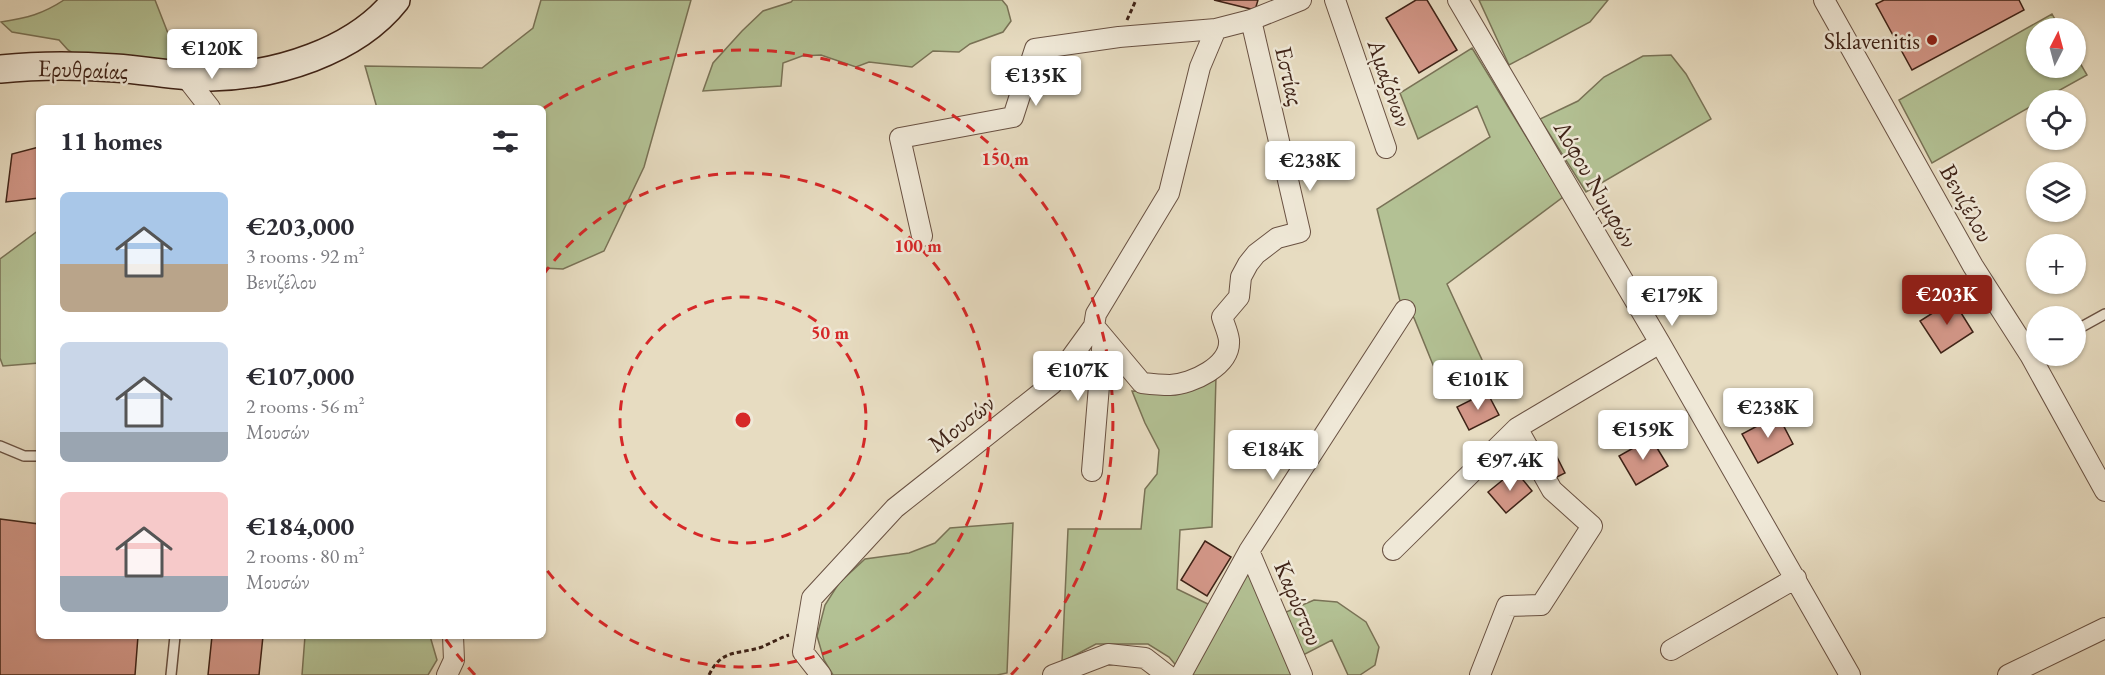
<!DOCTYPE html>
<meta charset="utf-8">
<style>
:root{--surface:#fff;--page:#f2f2f3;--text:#2b2b33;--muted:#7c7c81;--accent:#8f2418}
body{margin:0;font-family:"EB Garamond",serif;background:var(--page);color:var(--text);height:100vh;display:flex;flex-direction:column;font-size:22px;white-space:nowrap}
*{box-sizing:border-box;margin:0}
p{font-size:20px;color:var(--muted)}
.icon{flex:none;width:33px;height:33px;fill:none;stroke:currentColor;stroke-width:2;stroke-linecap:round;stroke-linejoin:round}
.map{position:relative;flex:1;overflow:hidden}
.details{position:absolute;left:36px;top:105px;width:510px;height:534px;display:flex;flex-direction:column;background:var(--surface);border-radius:9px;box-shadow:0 2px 4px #0004}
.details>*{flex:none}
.needle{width:39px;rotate:6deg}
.buttons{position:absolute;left:2026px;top:18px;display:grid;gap:12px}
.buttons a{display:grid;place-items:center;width:60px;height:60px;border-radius:50%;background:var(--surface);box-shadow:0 2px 4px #0004;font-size:30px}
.price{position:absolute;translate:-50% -51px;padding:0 14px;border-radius:6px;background:#fff;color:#222;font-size:20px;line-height:39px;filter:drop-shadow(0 2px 3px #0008)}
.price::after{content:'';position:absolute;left:50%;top:36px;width:18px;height:14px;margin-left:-9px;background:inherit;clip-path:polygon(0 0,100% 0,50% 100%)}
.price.selected{background:var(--accent);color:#fff}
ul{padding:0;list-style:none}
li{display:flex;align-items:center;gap:18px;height:150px;padding:0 24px}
li span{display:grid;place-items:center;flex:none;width:168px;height:120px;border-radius:9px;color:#555}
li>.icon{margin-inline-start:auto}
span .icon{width:72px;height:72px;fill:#fffc;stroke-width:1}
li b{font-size:26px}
h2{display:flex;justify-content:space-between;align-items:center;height:72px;padding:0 24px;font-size:26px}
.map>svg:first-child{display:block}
</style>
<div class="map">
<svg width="2105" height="675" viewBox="0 0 2105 675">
<rect width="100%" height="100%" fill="#e7dcc1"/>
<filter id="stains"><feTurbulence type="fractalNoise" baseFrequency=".00333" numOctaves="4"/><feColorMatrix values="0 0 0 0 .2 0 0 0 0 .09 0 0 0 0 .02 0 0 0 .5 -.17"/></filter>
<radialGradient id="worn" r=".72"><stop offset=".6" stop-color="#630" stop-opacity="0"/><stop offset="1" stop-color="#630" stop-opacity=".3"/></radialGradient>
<path fill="#b3c194" stroke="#797256" stroke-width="1.5" d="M 64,0 L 155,0 L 171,41 L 173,61 L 79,57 L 68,50 L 59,40 L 12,32 L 1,22 C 27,18 43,14 64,0 Z
M 541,0 L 691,0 L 644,167 L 604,251 L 563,269 L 543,268 L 543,108 L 377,108 L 365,66 L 482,68 L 533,28 Z
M 793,0 L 1002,0 L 1007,6 L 1011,21 L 1003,32 L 970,44 L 959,52 L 933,51 L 912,67 L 869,62 L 856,67 L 821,55 L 802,56 L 783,63 L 781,86 L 703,91 L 713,63 L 742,31 L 763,11 L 791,2 Z
M 1479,0 L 1608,0 L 1590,22 L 1509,65 Z
M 2052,14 L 2060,28 L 2037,28 L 2037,68 L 2076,68 L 2076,56 L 2087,75 L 2042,100 L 2037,100 L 2037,103 L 1932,163 L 1899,100 Z
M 1472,48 L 1563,197 L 1447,284 L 1489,375 L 1446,397 L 1414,318 L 1400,301 L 1377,209 L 1490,137 L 1477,106 L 1418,139 L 1400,93 Z
M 1671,55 L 1686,74 L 1711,119 L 1586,192 L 1540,119 L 1578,101 L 1604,77 L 1643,56 Z
M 39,230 L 39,363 L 3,366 L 0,358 L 0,259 Z
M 1216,376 L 1212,527 L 1180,530 L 1177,589 L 1212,606 L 1248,569 L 1270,619 L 1314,600 L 1337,602 L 1366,622 L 1379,647 L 1375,665 L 1360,675 L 1348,675 L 1332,640 L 1301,656 L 1292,675 L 1184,675 L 1169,657 L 1148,644 L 1096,644 L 1062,662 L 1068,529 L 1141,529 L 1145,489 L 1157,474 L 1159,450 L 1145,423 L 1132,391 L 1167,392 Z
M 1013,523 L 1007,673 L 997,675 L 833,675 L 824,660 L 817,636 L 825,605 L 839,583 L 865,559 L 909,553 L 935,543 L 950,528 Z
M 305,636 L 430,636 L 437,660 L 428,675 L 302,675 Z"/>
<path fill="#d29687" stroke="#3f2317" stroke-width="1.5" d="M 1214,0 L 1258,0 L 1255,10 Z
M 1416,0 L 1427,0 L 1457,50 L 1419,73 L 1386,18 Z
M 1884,0 L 2019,0 L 2024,10 L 1912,70 L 1876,4 Z
M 39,147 L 39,198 L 6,202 L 12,154 Z
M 1953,300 L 1973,332 L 1941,353 L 1920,321 Z
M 1487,392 L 1499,415 L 1469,430 L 1457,407 Z
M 1778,415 L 1793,444 L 1758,463 L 1742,434 Z
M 1651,438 L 1668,466 L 1636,485 L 1619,456 Z
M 1555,453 L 1565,473 L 1553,479 L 1543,459 Z
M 1515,470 L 1532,491 L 1506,513 L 1488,492 Z
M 0,519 L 39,524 L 39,636 L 138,636 L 135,675 L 0,675 Z
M 1205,541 L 1231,557 L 1207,596 L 1181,580 Z
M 212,636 L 263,636 L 259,675 L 208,675 Z"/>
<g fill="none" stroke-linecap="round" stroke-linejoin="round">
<defs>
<path id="service" d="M 2076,330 L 2105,314
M 0,446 L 24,456 L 39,456
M 171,675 L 175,636"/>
<path id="minor" d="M 1335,0 L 1386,148
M 1458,0 L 1660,343 L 1850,675
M 1824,0 L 1973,266 L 2030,355 L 2105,491
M 185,76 L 210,108
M 922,236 L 900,138 L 1013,117 L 1035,49 L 1119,37 L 1216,29 L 1251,20 L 1301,0
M 1094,326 L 1142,383 C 1151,384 1161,385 1170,385 C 1192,384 1231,366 1229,340 C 1228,332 1224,324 1222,317 L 1239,297 L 1241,277 L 1248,264 L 1256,254 L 1277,238 L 1300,232 L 1251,20
M 1092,471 L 1103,337
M 1393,550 L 1517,428 L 1660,343
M 1249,551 L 1302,675
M 1671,650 L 1796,578
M 447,675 L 454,660 L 453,636
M 821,675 L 803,652 L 812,598 L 895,508 L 1052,384 L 1094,326 L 1096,314 L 1169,193 L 1200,67 L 1216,29
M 1053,675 L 1108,654 L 1145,658 L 1167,675
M 1181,675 L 1249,551 L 1405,310
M 1480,675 L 1507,606 L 1541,605 L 1592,526 L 1552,490 L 1517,428
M 2008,675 L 2105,628"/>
<path id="secondary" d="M 0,69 C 38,65 76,65 115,68 C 147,70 178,77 211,77 C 275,76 355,52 396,0"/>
</defs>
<use href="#service" stroke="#695142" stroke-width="12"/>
<use href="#minor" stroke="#695142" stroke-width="22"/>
<use href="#secondary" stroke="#3f2317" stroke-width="30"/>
<path stroke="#3f2317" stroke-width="3" stroke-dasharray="4.5 3" stroke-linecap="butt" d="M 1127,20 L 1136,0
M 709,675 C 722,648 738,655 762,647 C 771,643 780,638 789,635"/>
<use href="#service" stroke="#efe8d7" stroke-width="9"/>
<use href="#minor" stroke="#efe8d7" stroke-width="20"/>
<use href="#secondary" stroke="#efe8d7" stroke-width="27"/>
</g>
<g fill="none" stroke="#d62828" stroke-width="3" stroke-dasharray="10 8">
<circle cx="743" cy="420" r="123"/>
<path d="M543 275A247 247 0 1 1 543 565"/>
<path d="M475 675A370 370 0 0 1 444 637M544 108A370 370 0 0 1 1011 675"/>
</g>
<circle fill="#8f2418" stroke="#efe8d7" stroke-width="2" cx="1932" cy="40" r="6"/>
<g text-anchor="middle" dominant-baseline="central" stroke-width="5" stroke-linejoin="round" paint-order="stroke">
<g font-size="24" fill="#3f2317" stroke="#efe8d7" text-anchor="end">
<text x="1920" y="40">Sklavenitis</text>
</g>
<g font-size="24" fill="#3f2317" stroke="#efe8d7">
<text transform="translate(83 69) rotate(2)">Ερυθραίας</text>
<text transform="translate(1290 76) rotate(77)">Εστίας</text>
<text transform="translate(1390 83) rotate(71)">Αμαζόνων</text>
<text transform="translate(1596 184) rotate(60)">Λόφου Νυμφών</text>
<text transform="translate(1967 203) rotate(61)">Βενιζέλου</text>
<text transform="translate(961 423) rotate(-38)">Μουσών</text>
<text transform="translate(1299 603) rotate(67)">Καρύστου</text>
</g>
</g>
<circle cx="743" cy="420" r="9" fill="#d62828" stroke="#efe8d7" stroke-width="3"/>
<g font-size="18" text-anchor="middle" font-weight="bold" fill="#d62828" stroke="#efe8d7" stroke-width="5" stroke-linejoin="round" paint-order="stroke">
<text x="1005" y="165">150 m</text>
<text x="918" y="252">100 m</text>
<text x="830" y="339">50 m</text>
</g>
<rect width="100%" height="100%" filter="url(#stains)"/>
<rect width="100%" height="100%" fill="url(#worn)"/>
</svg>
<div class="buttons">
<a><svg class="needle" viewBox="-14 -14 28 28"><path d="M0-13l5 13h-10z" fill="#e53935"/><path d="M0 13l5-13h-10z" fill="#7c7c81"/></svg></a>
<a><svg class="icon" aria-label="locate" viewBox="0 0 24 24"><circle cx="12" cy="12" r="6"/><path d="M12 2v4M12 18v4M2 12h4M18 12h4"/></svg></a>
<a><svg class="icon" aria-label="layers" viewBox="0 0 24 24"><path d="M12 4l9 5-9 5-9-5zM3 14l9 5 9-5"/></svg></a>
<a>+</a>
<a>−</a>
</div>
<b class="price" style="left:212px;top:80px">€120K</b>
<b class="price" style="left:1036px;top:107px">€135K</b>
<b class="price" style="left:1310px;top:192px">€238K</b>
<b class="price selected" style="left:1947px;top:326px">€203K</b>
<b class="price" style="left:1672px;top:327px">€179K</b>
<b class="price" style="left:1078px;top:402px">€107K</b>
<b class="price" style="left:1478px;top:411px">€101K</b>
<b class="price" style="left:1768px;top:439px">€238K</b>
<b class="price" style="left:1643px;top:461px">€159K</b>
<b class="price" style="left:1273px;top:481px">€184K</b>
<b class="price" style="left:1510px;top:492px">€97.4K</b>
<section class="details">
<h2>11 homes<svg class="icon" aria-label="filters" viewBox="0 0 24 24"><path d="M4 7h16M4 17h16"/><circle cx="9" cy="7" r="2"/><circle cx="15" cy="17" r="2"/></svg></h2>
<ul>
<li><span style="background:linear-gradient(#a9c7e8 60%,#b9a48a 0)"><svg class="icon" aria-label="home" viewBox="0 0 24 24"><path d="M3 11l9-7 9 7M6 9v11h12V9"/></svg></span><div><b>€203,000</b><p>3 rooms · 92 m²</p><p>Βενιζέλου</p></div></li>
<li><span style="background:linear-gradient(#c9d6e8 75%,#9aa5b1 0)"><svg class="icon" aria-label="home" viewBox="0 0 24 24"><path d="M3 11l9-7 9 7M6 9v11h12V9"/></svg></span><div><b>€107,000</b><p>2 rooms · 56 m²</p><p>Μουσών</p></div></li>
<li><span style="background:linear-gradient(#f6c9c9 70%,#9aa5b1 0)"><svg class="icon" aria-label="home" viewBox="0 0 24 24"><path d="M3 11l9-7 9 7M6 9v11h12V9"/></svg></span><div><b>€184,000</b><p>2 rooms · 80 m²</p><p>Μουσών</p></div></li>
</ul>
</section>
</div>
